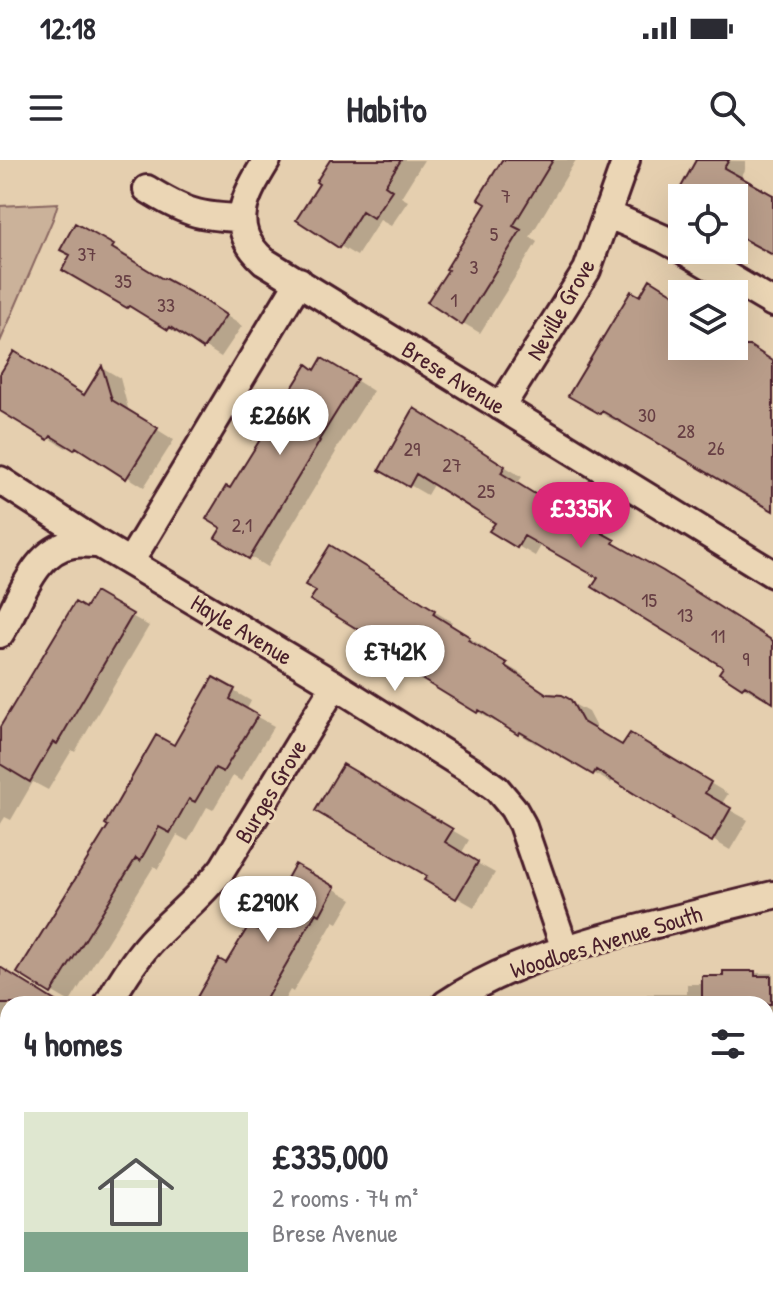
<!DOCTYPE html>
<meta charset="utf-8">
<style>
:root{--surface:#fff;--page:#f2f2f3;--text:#2b2b33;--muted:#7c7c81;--accent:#db2777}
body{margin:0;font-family:"Patrick Hand",sans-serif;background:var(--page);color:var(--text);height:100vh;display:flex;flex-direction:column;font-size:30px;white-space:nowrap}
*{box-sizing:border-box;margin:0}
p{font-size:26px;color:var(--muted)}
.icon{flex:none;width:44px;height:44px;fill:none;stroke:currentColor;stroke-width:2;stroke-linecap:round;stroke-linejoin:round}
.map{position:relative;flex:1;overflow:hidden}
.panel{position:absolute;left:0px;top:836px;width:774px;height:314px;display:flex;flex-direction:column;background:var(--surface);border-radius:24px 24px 0 0;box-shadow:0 8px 32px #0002}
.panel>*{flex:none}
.fabs{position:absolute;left:668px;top:24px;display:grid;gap:16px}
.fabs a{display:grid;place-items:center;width:80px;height:80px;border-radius:0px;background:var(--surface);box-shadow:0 8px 32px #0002;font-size:40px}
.price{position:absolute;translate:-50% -68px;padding:0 18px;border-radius:28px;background:#fff;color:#222;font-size:26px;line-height:52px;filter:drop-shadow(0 2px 4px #0008)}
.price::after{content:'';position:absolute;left:50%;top:48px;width:24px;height:18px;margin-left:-12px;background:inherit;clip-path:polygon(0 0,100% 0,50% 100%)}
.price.on{background:var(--accent);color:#fff}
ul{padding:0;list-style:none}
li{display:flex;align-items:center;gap:24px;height:200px;padding:0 24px}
li span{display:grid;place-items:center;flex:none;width:224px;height:160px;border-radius:0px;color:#555}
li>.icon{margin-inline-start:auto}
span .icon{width:96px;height:96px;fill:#fffc;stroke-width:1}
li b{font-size:34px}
h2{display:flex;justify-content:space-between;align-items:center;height:96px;padding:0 24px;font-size:34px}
.status{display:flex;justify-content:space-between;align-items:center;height:56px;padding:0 40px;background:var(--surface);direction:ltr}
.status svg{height:22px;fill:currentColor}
header{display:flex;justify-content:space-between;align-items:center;height:104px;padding:0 24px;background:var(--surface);font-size:36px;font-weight:700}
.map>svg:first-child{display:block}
</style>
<div class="status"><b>12:18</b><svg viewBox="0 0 49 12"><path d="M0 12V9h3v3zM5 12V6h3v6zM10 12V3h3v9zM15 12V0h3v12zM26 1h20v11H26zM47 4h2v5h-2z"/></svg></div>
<header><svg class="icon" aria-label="menu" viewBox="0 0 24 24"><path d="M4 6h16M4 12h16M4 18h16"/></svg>Habito<svg class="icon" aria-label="search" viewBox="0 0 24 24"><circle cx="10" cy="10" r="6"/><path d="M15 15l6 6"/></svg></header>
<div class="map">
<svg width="773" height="1149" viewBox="0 0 773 1149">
<rect width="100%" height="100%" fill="#e5cfaf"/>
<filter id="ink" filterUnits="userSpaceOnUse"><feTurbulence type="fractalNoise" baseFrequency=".0125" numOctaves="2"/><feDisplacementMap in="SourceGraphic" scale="16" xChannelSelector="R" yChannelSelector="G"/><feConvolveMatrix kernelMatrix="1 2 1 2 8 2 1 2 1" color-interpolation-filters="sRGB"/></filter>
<g filter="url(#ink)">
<path fill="#cbb29a" stroke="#8a6862" stroke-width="2" d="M 58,43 L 53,59 L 0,182 L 0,46 Z"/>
<path fill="#0003" d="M 332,0 L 424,0 L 401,37 L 408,41 L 391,66 L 380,60 L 357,96 L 340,86 L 322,24 Z
M 504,0 L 576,0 L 530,77 L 537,82 L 480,173 L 463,163 L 489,44 Z
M 695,0 L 745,1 L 745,10 L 740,19 L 773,37 L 773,93 L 734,71 L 734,38 L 682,38 L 682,42 L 676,39 L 697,1 Z
M 76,66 L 130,97 L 129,100 L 219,151 L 242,166 L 221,197 L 188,176 L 186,179 L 146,154 L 145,156 L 64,109 L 73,95 Z
M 640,138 L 682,141 L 682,186 L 734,186 L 734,178 L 773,202 L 773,350 L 620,259 L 618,263 L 571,235 Z
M 103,208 L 120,218 L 129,252 L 174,280 L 144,327 L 94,296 L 92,298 L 68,284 L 66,288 L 0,248 L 0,218 L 85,237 Z
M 340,210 L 373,231 L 335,291 L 336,292 L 267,407 L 218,377 L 224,368 L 231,331 Z
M 432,261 L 522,317 L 517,324 L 575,361 L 631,392 L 629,395 L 773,482 L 773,541 L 762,534 L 761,537 L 743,527 L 726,506 L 600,418 L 542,384 L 535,396 L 492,371 L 497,362 L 434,323 L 427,335 L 382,309 Z
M 347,398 L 452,462 L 449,465 L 487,489 L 485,492 L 523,515 L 521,518 L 549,536 L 561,537 L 588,552 L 600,575 L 623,588 L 631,575 L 728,634 L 721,645 L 748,660 L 730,690 L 675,658 L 614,619 L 611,623 L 538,581 L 536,584 L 496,559 L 495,562 L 478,552 L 425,510 Z
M 95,435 L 149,466 L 75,592 L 72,590 L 48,630 L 33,622 L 11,660 L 5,657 L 0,665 L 0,564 L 3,566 L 86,451 Z
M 213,519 L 251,541 L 246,551 L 274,566 L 241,621 L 233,616 L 213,650 L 207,647 L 188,681 L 177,675 L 158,709 L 154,706 L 70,842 L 20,813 L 174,588 Z
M 344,607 L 469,680 L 461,694 L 495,713 L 474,747 L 427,720 L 429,715 Z
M 296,707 L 352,739 L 338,763 L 334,761 L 293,832 L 290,830 L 282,844 L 196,844 L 227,806 L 259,773 Z
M 0,813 L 49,844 L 8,844 L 8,882 L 1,894 Z
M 725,813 L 773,813 L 773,869 L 766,870 L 766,844 L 646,844 L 647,834 L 687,834 L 687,824 L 704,824 L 725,818 Z
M 277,1142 L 339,1142 L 347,1147 L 346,1149 L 276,1149 Z
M 403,1142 L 466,1142 L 465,1149 L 402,1149 Z
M 552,1147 L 578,1148 L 580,1149 L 552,1149 Z"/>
<path fill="#b99d8a" stroke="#4a1f2b" stroke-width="2" d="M 330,0 L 401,0 L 385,25 L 392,30 L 373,58 L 362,51 L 339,88 L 296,60 L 319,24 L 316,22 Z
M 502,0 L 553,0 L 513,66 L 521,70 L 462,165 L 427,142 L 448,110 L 446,109 L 486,44 L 478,39 Z
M 696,0 L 729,0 L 724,8 L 773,35 L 773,95 L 734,74 L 734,38 L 675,38 Z
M 75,63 L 114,85 L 112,88 L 163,119 L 164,118 L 201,138 L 226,155 L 203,189 L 170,167 L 168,170 L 129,146 L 127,148 L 62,110 L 70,95 L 60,90 Z
M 650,119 L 682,139 L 682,186 L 750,186 L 773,201 L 773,351 L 602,251 L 600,254 L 568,236 L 631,131 L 640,136 Z
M 14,191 L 84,235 L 102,206 L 112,240 L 158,268 L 126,319 L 76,287 L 74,290 L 51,276 L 48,280 L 0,251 L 0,214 Z
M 322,198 L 357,219 L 319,280 L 320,281 L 249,399 L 215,378 L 221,368 L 206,359 L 226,326 L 230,328 L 307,204 L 315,210 Z
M 414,248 L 505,306 L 501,313 L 564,352 L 615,380 L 613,383 L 663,411 L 773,481 L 773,543 L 745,525 L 742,528 L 719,513 L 723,507 L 592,427 L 598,418 L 524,376 L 517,388 L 489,371 L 495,363 L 416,314 L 409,327 L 379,310 Z
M 330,385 L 435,450 L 433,454 L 470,477 L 468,480 L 507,503 L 505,506 L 547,534 L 562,535 L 571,540 L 583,562 L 622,585 L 630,573 L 711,622 L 705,633 L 731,648 L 712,682 L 672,659 L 673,658 L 596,610 L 593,615 L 520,572 L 518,575 L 479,550 L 477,553 L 418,517 L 422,511 L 412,503 L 310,440 L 316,431 L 305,425 Z
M 95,432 L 133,454 L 57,584 L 53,582 L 30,622 L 0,604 L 0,567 L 75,442 L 85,448 Z
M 213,517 L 235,529 L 230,539 L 258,555 L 223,612 L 215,608 L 195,642 L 189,639 L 170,673 L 159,667 L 140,701 L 136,698 L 51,834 L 17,813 L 108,666 L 105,664 L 156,575 L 174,585 Z
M 343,604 L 453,669 L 445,682 L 478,702 L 456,739 L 424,720 L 427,716 L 315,651 Z
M 295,704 L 335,727 L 320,755 L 316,753 L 263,844 L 193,844 L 219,799 L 226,803 L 249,765 L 258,770 Z
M 0,807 L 60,844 L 0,844 Z
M 723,811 L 755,811 L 755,816 L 771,816 L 771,844 L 702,844 L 702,816 L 723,816 Z"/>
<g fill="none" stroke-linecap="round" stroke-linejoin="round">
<defs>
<path id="minor" d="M 267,0 C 245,36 226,67 264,101 L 773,414
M 147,29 C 184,52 199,57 242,58
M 607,54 L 662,78 L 682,89
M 683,90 L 773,143
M 501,247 L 587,110 L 626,0
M 0,320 L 99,384 L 335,525 L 475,613 L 497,629 L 513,648 L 522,664 L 565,789
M 130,402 L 299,121
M 0,474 C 19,445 33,389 73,384 C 81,383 90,384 99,384
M 108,844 C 121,821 137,795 156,776 C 179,753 203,734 223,708 L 335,525
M 446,844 C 492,812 545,795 599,779 C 657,763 715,749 773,735
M 766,1126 L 773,1126
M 32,1149 L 61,1142
M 506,1149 L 507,1142"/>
</defs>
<use href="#minor" stroke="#4a1f2b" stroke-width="32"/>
<use href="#minor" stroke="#ebd6b5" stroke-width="26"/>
</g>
</g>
<g text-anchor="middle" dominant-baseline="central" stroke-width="6" stroke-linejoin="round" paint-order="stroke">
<g font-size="20" fill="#663e43">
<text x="506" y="35">7</text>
<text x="494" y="73">5</text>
<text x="87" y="93">37</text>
<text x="474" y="106">3</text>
<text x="123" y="120">35</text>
<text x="454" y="139">1</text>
<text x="166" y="144">33</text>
<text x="647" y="254">30</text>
<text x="686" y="270">28</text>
<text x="716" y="287">26</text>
<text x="412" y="288">29</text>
<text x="452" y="304">27</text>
<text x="486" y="330">25</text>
<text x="242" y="364">2,1</text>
<text x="649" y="439">15</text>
<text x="685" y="454">13</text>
<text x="718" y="475">11</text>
<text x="746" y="498">9</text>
</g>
<g font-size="24" fill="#4a1f2b" stroke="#ebd6b5">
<text transform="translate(560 149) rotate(-60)">Neville Grove</text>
<text transform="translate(454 217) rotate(32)">Brese Avenue</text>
<text transform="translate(242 469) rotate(31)">Hayle Avenue</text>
<text transform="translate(270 631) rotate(-59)">Burges Grove</text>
<text transform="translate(606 781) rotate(-17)">Woodloes Avenue South</text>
</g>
</g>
</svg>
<div class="fabs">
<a><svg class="icon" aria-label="locate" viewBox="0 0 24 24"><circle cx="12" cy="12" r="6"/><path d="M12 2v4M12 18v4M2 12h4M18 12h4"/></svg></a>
<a><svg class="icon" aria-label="layers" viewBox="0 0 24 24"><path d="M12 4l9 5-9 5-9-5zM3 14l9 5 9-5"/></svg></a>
</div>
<b class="price" style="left:280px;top:297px">£266K</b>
<b class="price on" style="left:581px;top:390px">£335K</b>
<b class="price" style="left:395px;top:533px">£742K</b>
<b class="price" style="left:268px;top:784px">£290K</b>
<section class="panel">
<h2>4 homes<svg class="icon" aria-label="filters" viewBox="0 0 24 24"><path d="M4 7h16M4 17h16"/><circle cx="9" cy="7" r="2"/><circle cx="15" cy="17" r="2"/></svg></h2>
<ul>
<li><span style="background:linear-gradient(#dfe7d0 75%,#7fa58c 0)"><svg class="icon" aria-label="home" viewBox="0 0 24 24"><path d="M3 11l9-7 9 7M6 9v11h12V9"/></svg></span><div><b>£335,000</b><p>2 rooms · 74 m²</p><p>Brese Avenue</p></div></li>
</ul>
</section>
</div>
